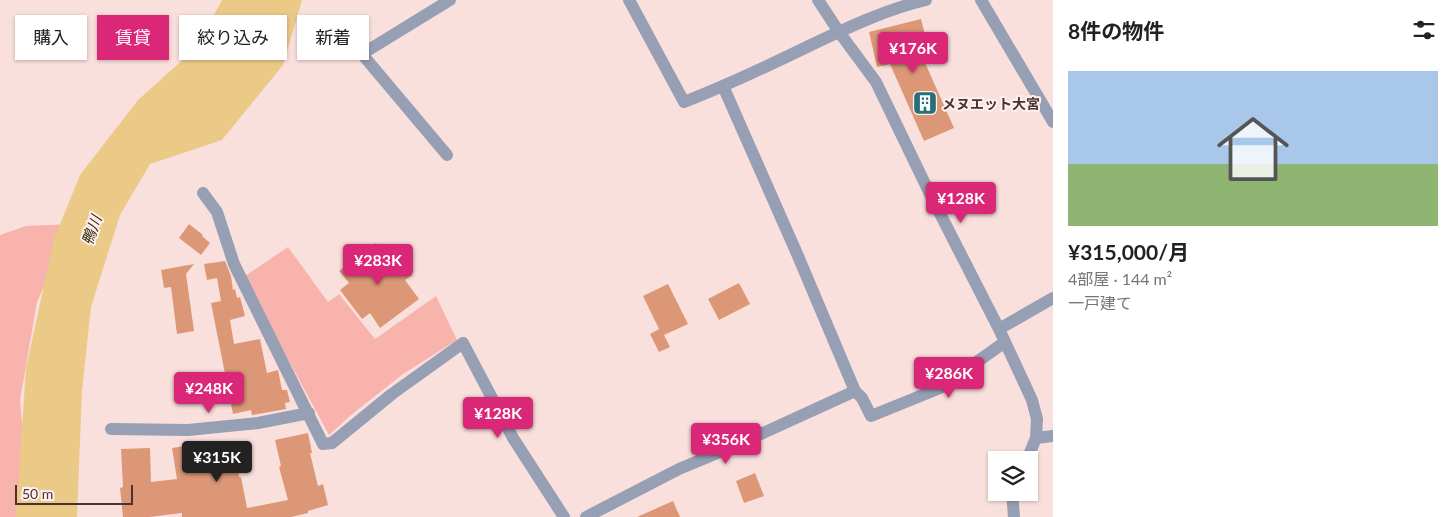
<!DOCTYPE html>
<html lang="ja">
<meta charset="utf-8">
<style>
:root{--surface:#fff;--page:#f6f6f6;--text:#202124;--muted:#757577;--accent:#db2777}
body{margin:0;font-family:Lato,"Noto Sans JP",sans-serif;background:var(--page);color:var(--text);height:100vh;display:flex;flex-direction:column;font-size:19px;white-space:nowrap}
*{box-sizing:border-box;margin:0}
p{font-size:16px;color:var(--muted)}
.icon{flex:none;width:28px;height:28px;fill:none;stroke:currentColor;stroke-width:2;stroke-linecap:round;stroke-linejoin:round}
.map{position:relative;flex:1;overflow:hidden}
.sheet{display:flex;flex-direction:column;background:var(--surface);width:400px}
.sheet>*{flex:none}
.hud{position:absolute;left:15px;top:15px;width:475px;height:45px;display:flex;gap:10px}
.fabs{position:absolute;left:988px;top:451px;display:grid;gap:10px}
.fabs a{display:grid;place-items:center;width:50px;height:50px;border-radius:0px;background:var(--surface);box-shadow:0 1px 4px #0004;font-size:25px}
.scale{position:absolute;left:15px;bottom:12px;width:118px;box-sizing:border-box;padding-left:5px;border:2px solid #4b3230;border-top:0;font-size:14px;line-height:18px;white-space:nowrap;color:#4b3230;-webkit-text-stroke:4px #fdf0ef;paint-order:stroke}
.price{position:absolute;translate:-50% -42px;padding:0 11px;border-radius:5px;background:var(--accent);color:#fff;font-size:16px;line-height:32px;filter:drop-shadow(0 1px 2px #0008)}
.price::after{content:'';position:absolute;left:50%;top:30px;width:15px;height:11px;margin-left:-8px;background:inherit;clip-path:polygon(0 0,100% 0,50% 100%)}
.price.on{background:#222;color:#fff}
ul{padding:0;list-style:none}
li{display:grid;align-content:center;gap:10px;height:265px;padding:0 15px}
li span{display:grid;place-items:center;height:155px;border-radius:0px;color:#555}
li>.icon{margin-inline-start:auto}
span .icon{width:90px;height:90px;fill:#fffc;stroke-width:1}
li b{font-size:21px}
h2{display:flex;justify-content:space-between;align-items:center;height:60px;padding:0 15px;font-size:21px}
.chip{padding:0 18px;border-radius:0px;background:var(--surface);box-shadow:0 1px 4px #0004;font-size:18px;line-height:45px}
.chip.on{background:var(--accent);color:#fff}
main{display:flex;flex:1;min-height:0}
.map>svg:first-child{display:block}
</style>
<main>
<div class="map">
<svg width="1053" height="517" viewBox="0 0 1053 517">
<rect width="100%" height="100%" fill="#fae0dc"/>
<path fill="#f8b3ac" d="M 72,224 L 37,302 L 20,400 L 25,456 L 19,517 L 0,517 L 0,235 L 26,226 Z
M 288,247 L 328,302 L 339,294 L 375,339 L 436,296 L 457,340 L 403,374 L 351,415 L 329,435 L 249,287 L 245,276 Z"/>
<path fill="#eaca86" d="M 222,0 L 302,0 L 283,65 L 222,140 L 150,164 L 120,215 L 91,307 L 82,391 L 77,517 L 16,517 L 26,368 L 54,239 L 80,175 L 138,100 L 197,47 Z"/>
<path fill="#dc9777" d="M 921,19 L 930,54 L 922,56 L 954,128 L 924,141 L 890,64 L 877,67 L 869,32 Z
M 189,224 L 203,235 L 202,236 L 210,243 L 201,255 L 179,238 Z
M 376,243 L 389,260 L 396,254 L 412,275 L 405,280 L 419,299 L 380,328 L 370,313 L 362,319 L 340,290 L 349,283 L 339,271 Z
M 225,261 L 231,276 L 233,290 L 235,289 L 237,298 L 240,297 L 245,316 L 230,320 L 234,344 L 260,339 L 267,373 L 278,370 L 282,390 L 287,390 L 290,402 L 285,403 L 286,409 L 252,415 L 251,410 L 233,414 L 211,303 L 221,301 L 217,278 L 207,280 L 204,264 Z
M 194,264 L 186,274 L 194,331 L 177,334 L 171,287 L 164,288 L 161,270 Z
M 739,283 L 750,304 L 719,320 L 708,299 Z
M 668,284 L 688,324 L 664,335 L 670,347 L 659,352 L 650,334 L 659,329 L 643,296 Z
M 308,433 L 312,453 L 310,453 L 318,486 L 323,484 L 328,505 L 308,511 L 308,513 L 291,517 L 182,517 L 182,513 L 149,517 L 123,517 L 120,488 L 123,487 L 121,449 L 150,448 L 151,482 L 177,479 L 172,448 L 199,444 L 199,446 L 235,442 L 239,477 L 241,477 L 247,508 L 288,500 L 279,467 L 281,466 L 275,440 Z
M 755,473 L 764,496 L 744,503 L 736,481 Z
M 673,501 L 680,517 L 637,517 Z"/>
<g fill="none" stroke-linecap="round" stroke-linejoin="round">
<path stroke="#969fb4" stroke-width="12" d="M 629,0 L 684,102 C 728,85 770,65 813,44 C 849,27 887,9 926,0
M 818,0 L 839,32 L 876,82 L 930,194 L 999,329 L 1032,400 L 1037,419 L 1036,438 L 1027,460
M 981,0 L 1053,122
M 327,24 L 362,54 L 447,155
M 362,54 L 450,0
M 723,86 L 798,256 L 855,391 L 862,398 L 871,416 L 940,388 L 1005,342
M 203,193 L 217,212 L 234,264 L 323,444 L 332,443 L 392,394 L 463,343 L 513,438 L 564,517
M 999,329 L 1053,298
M 111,429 L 188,430 L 258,423 L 309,413
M 1036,438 L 1053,436
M 1012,492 L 1014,517
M 586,517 L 679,469 L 739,444 L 855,391"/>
</g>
<defs>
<symbol id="building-square" viewBox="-11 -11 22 22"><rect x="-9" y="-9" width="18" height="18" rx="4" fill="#277079" stroke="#fdf0ef"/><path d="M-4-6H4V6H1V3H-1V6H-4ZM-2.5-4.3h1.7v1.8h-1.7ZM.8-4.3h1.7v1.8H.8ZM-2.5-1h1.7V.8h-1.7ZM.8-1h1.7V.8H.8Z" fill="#fff"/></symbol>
</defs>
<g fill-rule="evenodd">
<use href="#building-square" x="911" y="89" width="28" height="28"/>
</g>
<g text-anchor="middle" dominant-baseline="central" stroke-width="4" stroke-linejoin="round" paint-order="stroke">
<g font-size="14" font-weight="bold" fill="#4b3230" stroke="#fdf0ef" text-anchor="start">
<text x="942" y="103">メヌエット大宮</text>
</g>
<g font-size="15" font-style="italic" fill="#392c0d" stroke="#fdf0ef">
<text transform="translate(91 230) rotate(-70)">鴨川</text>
</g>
</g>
</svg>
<div class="fabs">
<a><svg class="icon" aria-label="layers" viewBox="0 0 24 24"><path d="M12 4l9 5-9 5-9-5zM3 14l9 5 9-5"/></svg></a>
</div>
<div class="scale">50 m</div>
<b class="price" style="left:913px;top:74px">¥176K</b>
<b class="price" style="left:961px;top:224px">¥128K</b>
<b class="price" style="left:378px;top:286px">¥283K</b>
<b class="price" style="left:949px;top:399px">¥286K</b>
<b class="price" style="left:209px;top:414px">¥248K</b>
<b class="price" style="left:498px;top:439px">¥128K</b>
<b class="price" style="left:726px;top:465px">¥356K</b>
<b class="price on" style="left:217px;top:483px">¥315K</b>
<div class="hud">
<a class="chip">購入</a>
<a class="chip on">賃貸</a>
<a class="chip">絞り込み</a>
<a class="chip">新着</a>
</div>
</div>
<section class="sheet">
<h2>8件の物件<svg class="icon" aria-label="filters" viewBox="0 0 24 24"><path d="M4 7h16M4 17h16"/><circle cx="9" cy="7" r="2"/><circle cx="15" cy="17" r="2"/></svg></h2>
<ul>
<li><span style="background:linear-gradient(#a9c7e8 60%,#8fb573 0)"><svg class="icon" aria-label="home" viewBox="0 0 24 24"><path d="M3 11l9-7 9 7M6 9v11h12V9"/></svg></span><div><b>¥315,000/月</b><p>4部屋 · 144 m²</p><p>一戸建て</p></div></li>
</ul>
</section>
</main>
